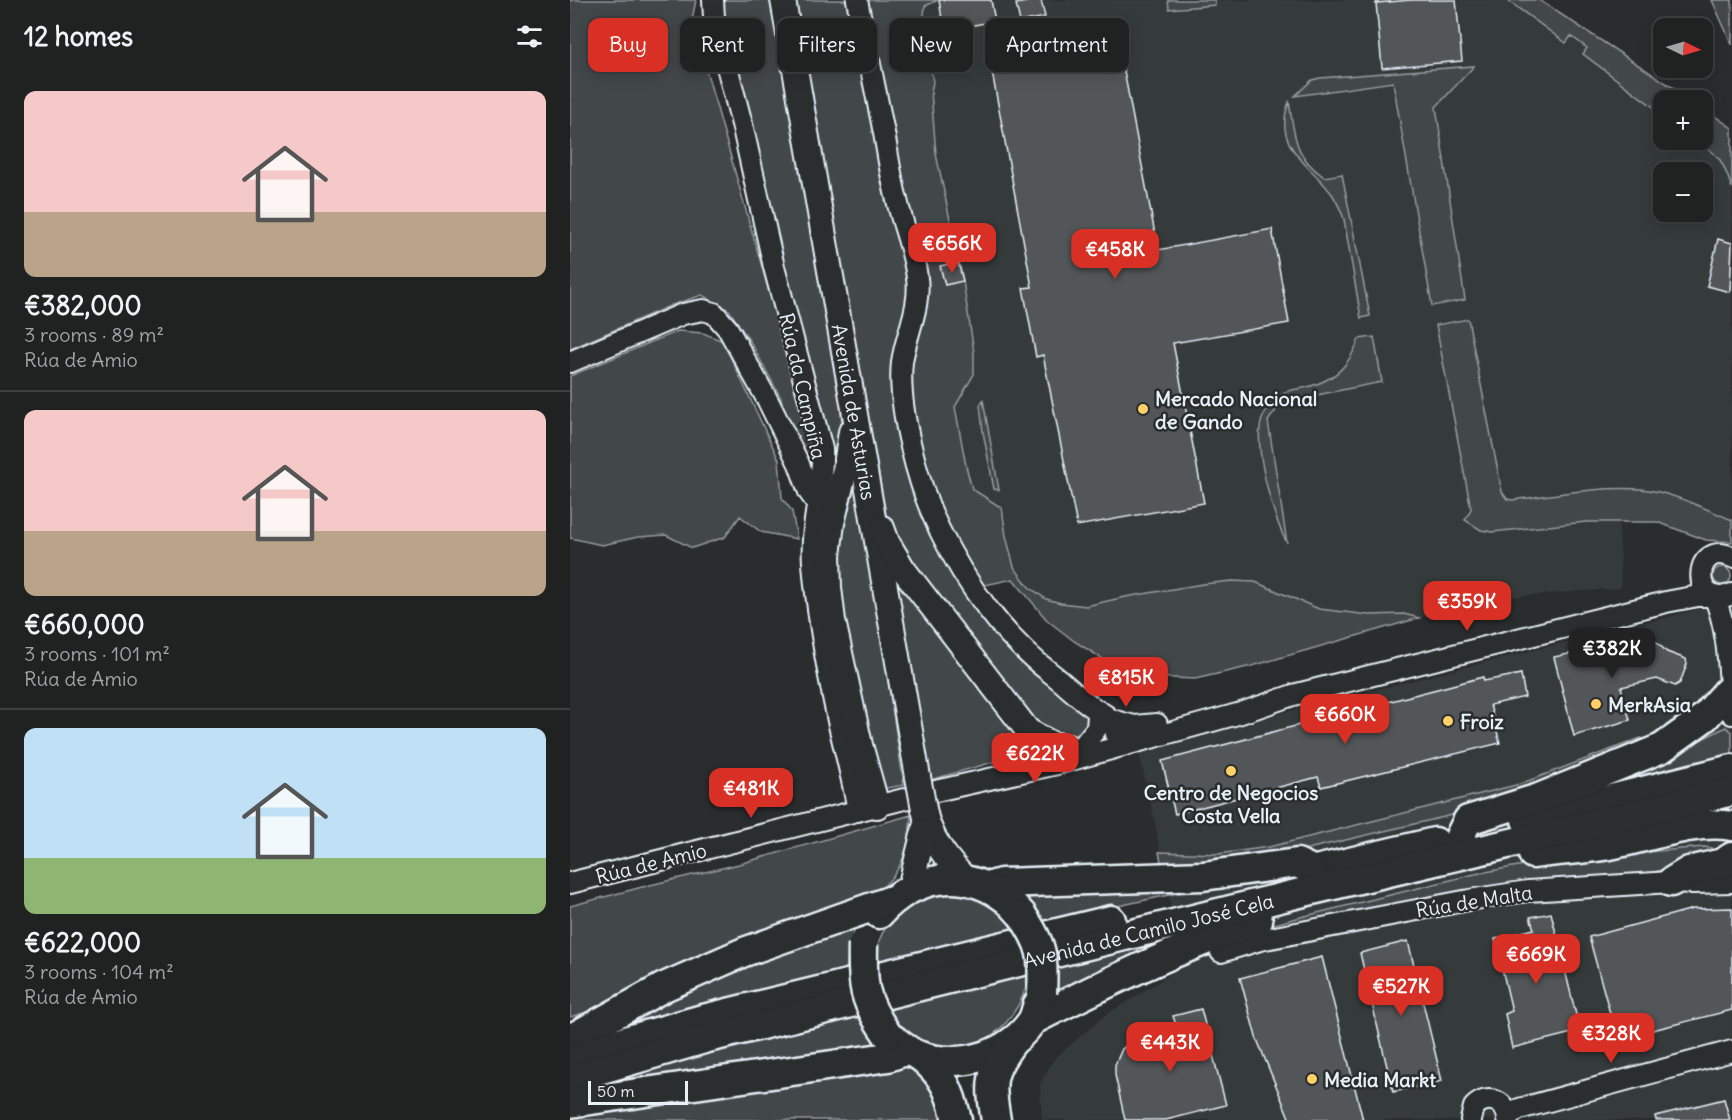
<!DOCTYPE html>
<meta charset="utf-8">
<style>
:root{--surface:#202222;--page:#2d2f2f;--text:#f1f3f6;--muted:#a2a4a5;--line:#3d3f40;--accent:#d93025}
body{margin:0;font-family:Delius,sans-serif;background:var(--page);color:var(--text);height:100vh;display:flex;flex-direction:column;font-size:22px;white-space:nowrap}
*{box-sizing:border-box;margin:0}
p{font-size:20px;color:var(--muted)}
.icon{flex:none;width:33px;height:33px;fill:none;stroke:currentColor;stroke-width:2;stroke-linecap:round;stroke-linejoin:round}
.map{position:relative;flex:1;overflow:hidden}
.details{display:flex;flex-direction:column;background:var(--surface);width:570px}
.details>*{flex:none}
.top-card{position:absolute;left:18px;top:18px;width:570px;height:54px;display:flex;gap:12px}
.needle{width:39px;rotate:95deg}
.controls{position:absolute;left:1083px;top:18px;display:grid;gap:12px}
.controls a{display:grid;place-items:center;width:60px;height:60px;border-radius:12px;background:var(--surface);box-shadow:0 3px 15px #0003,0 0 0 2px var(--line);font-size:30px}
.scale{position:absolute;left:18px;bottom:15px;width:100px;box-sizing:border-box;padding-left:6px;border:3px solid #e8f1f8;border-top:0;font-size:16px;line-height:21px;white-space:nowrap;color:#e8f1f8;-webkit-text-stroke:4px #2a2d2e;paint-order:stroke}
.price{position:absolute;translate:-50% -51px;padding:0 14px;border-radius:12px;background:var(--accent);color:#fff;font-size:20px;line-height:39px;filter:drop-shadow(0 2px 3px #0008)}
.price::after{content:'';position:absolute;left:50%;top:36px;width:18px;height:14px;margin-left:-9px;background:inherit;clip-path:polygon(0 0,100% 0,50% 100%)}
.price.current{background:#222;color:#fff}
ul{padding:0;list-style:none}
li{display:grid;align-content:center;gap:12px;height:318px;padding:0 24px}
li+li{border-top:2px solid var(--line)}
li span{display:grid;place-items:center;height:186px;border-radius:12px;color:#555}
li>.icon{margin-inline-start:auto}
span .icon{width:108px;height:108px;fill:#fffc;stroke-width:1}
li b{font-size:26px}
h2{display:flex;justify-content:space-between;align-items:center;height:72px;padding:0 24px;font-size:26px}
.chip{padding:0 21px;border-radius:12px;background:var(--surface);box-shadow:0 3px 15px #0003,0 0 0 2px var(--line);font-size:21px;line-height:54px}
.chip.current{background:var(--accent);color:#fff}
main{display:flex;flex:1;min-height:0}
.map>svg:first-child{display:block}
</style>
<main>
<section class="details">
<h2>12 homes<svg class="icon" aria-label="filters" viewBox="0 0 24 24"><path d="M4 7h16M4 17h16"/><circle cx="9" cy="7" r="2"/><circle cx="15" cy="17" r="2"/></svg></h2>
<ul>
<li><span style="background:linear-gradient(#f6c9c9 65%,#b9a48a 0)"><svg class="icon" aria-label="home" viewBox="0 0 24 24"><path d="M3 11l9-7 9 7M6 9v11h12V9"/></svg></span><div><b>€382,000</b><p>3 rooms · 89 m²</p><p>Rúa de Amio</p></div></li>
<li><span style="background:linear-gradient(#f6c9c9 65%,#b9a48a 0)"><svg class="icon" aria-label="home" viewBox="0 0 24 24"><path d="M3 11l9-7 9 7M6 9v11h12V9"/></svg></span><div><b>€660,000</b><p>3 rooms · 101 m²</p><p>Rúa de Amio</p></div></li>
<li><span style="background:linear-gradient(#bfe0f5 70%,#8fb573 0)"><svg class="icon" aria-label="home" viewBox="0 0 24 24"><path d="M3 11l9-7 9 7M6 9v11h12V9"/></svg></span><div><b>€622,000</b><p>3 rooms · 104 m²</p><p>Rúa de Amio</p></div></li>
</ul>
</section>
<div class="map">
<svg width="1162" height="1120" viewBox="0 0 1162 1120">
<rect width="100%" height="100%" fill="#2a2d2e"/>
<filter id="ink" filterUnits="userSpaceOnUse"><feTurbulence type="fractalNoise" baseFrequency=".0167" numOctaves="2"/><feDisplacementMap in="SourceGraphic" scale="12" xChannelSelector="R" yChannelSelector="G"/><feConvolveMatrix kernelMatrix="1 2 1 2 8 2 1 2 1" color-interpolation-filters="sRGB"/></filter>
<g filter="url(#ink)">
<path fill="#363a3b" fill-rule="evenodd" d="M 309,0 L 969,0 L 983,9 L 1122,100 L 1094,100 L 1094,140 L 1132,140 L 1133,108 L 1162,128 L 1162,542 L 1136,540 L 1087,522 L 1049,521 L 1051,588 L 942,597 L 849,618 L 682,666 L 625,679 L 582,677 L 536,661 L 504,641 L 477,620 L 443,579 L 408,507 L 396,466 ZM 1094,172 L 1132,172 L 1132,212 L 1094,212 Z
M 1162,601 L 1162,1120 L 472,1120 L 470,1084 L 484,1059 L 533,1017 L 612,967 L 584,818 L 568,749 Z"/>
<path fill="#424648" stroke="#959ca0" stroke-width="1.5" d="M 0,0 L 126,0 L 122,20 L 245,454 L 242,487 L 210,396 L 181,343 L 159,310 L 132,295 L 102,305 L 0,349 Z
M 148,0 L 203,0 L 244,254 L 269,388 L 272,426 L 257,525 L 256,482 Z
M 224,0 L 368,0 L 355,6 L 353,24 L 363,82 L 361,92 L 366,154 L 393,281 L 404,352 L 404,374 L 385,407 L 396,466 L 402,489 L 432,508 L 436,536 L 444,567 L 459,587 L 476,599 L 491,603 L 516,606 L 555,597 L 633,584 L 662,581 L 685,582 L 749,609 L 799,615 L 834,614 L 849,618 L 682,666 L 625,679 L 582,677 L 536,661 L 504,641 L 477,620 L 443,579 L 396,589 L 521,717 L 517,730 L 508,738 L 360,780 L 315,509 Z
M 598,0 L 645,0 L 645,5 L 599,9 Z
M 937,0 L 969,0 L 1122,100 L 1094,100 L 1093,114 L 1013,54 L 1017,48 L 1001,36 L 996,43 Z
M 1142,0 L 1162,0 L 1162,45 Z
M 904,66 L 866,107 L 895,300 L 862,306 L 823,82 L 725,96 L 742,80 L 750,78 Z
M 719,102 C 725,136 723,155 754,177 L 772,174 L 800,316 L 791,318 L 774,219 C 771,210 767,202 762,194 C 739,163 702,147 719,102 Z
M 1133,108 L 1162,128 L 1162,188 C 1152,160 1152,158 1127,140 L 1132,140 Z
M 898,319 L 932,492 L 937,499 L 942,500 C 984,495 1028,486 1071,489 C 1102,492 1133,508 1162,520 L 1162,542 L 1136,540 L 1087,522 L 1016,522 L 922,532 L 911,530 L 895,520 L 901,509 L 866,325 Z
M 108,331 L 133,333 L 153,341 L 209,460 L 212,498 L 222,511 L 227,539 L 191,532 L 170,516 L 155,537 L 122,548 L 96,535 L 68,537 L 32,545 L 0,538 L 0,376 Z
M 804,337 L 812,382 L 712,402 L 698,421 L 717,543 C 704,519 682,446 692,419 C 695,410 707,397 716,392 C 722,389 731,389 738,387 C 766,379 779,366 789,339 Z
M 413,400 L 429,490 L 424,489 L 413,432 L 410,405 Z
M 285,466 L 334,785 L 312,789 L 271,624 L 266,561 Z
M1143 576a9 9 0 1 1 18 0a9 9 0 1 1-18 0Z
M 1156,727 L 1162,732 L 1162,758 L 992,798 L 1091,760 Z
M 1071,738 L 1075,746 L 923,803 L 874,817 L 699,858 L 592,866 L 589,852 L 648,854 L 699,847 L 950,784 Z
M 341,815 C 339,854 330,878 297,899 L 126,956 L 21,1011 L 0,1017 L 0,906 L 76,886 L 169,864 Z
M 1134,847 L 1141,848 L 1141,851 L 1122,863 L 1071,875 L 999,882 L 936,884 L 690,933 L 681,931 L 719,920 L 905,874 L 975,861 Z
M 636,887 L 474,922 L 462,903 L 452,894 Z
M 395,893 L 418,900 L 452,932 L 303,965 C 309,927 325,906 363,894 C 372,891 385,893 395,893 Z
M 286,924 L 278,952 L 276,973 L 0,1045 L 122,987 Z
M 629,931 L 481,1002 L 484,962 Z
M 460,970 C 453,1020 408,1064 356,1043 C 346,1039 335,1034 328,1027 C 321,1020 316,1012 311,1004 Z
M 286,1013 L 296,1029 L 311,1046 L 30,1089 L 24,1082 Z
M 328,1065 C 365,1075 363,1087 376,1120 L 0,1120 L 0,1113 Z"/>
<path fill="#535759" stroke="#e8f1f8" stroke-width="1.5" d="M 369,0 L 421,0 L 425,21 L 374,31 Z
M 466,0 L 471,0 L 475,17 L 450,22 L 446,4 Z
M 841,0 L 886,0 L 892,61 L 812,68 L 806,3 Z
M 535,33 L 537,40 L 548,39 L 588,250 L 702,229 L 719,323 L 603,343 L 634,503 L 507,526 L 473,355 L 466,357 L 453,288 L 462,287 L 420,61 L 431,58 L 430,53 Z
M 1148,239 L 1162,243 L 1160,292 L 1137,286 Z
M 388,262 L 393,281 L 375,285 L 370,266 Z
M 1081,631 L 1082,638 L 1097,652 L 1116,659 L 1117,664 L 1110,683 L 1105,686 L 1087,679 L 1051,687 L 1060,720 L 1004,736 L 984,657 L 1056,642 L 1055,637 Z
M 951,674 L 955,697 L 920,705 L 930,743 L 751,787 L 748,777 L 605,814 L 592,761 L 913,677 L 914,681 Z
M 1162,908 L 1162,1010 L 1047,1039 L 1019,937 L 1123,909 Z
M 981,913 L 1010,1031 L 942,1048 L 935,1014 L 942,1011 L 925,939 L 964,929 L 960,917 Z
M 838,941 L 872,1081 L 823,1092 L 790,953 Z
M 752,957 L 793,1120 L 720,1120 L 686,1037 L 670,978 Z
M 631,1009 L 656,1105 L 596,1120 L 555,1120 L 545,1075 L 545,1065 L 552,1049 L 565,1039 L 607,1028 L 603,1016 Z
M 1154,1099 L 1160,1120 L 1086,1120 L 1085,1116 Z"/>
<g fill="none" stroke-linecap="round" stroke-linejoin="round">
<defs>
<path id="minor" d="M 143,0 L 144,17 L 172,124 L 204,267 L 252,449 C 254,487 240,524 243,563 C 247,616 257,669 268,721 C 275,751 283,781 288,811
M 287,0 C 296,44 305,89 314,133 C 318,155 321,178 327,200 C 333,227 344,251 347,278 C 351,307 336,334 332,362 C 327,408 349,488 369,529 C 395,583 434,638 482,674 C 495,684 507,696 521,706 C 527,711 534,713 539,718 C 544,723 546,729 546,735
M 0,362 L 113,314 L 133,310 L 144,313 L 158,329 L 198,401 L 229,464 L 239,492 L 247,503
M 1162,557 C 1121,539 1121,612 1162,594
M 1144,596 C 1156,625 1158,654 1160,685
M 1160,685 L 1157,698 L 1162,714
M 542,720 L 564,726 L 587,724
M 515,743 L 527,728 L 528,715
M 0,883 L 370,790 L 487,764 L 671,713 L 723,695 L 1096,602 L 1128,596 L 1144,596
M 651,952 L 690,940 L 899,900 L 958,891 L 1101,882 L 1123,883 L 1162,882
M 938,1116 L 949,1109 L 1162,1051
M 901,1120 L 904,1107 C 918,1093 937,1101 938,1120"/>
<g id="major">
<path id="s1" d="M 213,0 L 348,777"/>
<path d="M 281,432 L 276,465 L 262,523 L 258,555 L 259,588 L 263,621 L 290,745 L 307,806"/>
<path d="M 312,528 L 317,542 L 333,569 L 458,731 L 464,744 L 465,757"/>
<path d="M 458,731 L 482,744 L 498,747"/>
<path d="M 354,809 C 359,838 377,860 396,880"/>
<path d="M 340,888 L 356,823"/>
</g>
<g id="highway">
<path d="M 956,820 L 1162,769"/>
<path d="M 890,836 L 898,820 L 969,798 L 1092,748 L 1135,717 L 1157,692"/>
<path d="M 963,854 C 986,850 1010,850 1033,846 C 1074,840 1121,819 1162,826"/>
<path d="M 746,870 L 865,842"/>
<path d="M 1101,882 L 1119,871 L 1153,863 L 1162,857"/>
<path d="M 418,887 L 431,883 L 633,876 L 727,863 L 744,871"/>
<path d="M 309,914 C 343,876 393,866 436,899 C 442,903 447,910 452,915"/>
<path d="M 463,1020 C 538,982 608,948 688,921"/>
<path d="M 0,1039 L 94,987 L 174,952 L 322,900"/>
<path d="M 323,1039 C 332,1046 340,1053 350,1056 C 390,1069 438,1056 462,1021 C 465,1016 466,1009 468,1004"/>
<path d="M 351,1057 C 374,1076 380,1090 387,1120"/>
<path d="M 0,1059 L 55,1041 L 133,1019 L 541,920"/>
<path id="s2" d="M 0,1081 L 28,1070 L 134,1039 L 734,892 L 1162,791"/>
<path d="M 0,1103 L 318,1057 L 338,1050"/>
<path d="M 426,1120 C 419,1082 420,1072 443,1041"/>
</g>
</defs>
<use href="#minor" stroke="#e8f1f8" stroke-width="24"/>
<use href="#major" stroke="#e8f1f8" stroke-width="28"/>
<use href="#highway" stroke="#e8f1f8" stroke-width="33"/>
<use href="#minor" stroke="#2a2d2e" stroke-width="20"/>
<use href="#major" stroke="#2a2d2e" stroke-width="24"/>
<use href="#highway" stroke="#2a2d2e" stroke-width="28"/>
<defs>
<path id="major-bridge" d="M 348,777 L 354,809"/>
<path id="highway-bridge" d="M 452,915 C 473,946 474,956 472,993
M 293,944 C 292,984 293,1000 317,1034"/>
</defs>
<use href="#major-bridge" stroke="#e8f1f8" stroke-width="28" stroke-linecap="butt"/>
<use href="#highway-bridge" stroke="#e8f1f8" stroke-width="33" stroke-linecap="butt"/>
<use href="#major-bridge" stroke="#2a2d2e" stroke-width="24"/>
<use href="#highway-bridge" stroke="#2a2d2e" stroke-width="28"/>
</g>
</g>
<g fill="#ffd166" stroke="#2a2d2e" stroke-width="2">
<circle cx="573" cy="409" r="6"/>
<circle cx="1026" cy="704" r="6"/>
<circle cx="878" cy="721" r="6"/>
<circle cx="661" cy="771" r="6"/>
<circle cx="742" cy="1079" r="6"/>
</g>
<g text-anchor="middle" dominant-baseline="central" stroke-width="5" stroke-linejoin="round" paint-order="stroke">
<g font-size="20" fill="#e8f1f8" stroke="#2a2d2e">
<text transform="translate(233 386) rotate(77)">Rúa da Campiña</text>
<text stroke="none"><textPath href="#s1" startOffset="418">Avenida de Asturias</textPath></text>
<text transform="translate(81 863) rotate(-14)">Rúa de Amio</text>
<text transform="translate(904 901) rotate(-9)">Rúa de Malta</text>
<text stroke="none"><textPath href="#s2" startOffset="598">Avenida de Camilo José Cela</textPath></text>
</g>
<g font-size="20" font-weight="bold" fill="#e8f1f8" stroke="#2a2d2e" text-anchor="start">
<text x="585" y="398">Mercado Nacional<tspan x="585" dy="23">de Gando</tspan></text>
<text x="1038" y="704">MerkAsia</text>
<text x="890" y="721">Froiz</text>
<text x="661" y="792" text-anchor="middle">Centro de Negocios<tspan x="661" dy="23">Costa Vella</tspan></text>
<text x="754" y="1079">Media Markt</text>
</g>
</g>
</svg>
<div class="controls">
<a><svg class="needle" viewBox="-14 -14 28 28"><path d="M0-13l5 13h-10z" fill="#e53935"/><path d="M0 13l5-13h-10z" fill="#a2a4a5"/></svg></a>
<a>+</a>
<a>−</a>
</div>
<div class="scale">50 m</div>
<b class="price" style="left:382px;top:274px">€656K</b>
<b class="price" style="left:545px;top:280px">€458K</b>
<b class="price" style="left:897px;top:632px">€359K</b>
<b class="price current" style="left:1042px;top:679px">€382K</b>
<b class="price" style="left:556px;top:708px">€815K</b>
<b class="price" style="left:775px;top:745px">€660K</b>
<b class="price" style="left:465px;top:784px">€622K</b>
<b class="price" style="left:181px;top:819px">€481K</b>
<b class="price" style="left:966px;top:985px">€669K</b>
<b class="price" style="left:831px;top:1017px">€527K</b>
<b class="price" style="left:1041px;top:1064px">€328K</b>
<b class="price" style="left:600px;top:1073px">€443K</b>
<div class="top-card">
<a class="chip current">Buy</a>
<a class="chip">Rent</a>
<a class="chip">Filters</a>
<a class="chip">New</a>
<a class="chip">Apartment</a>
</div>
</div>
</main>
